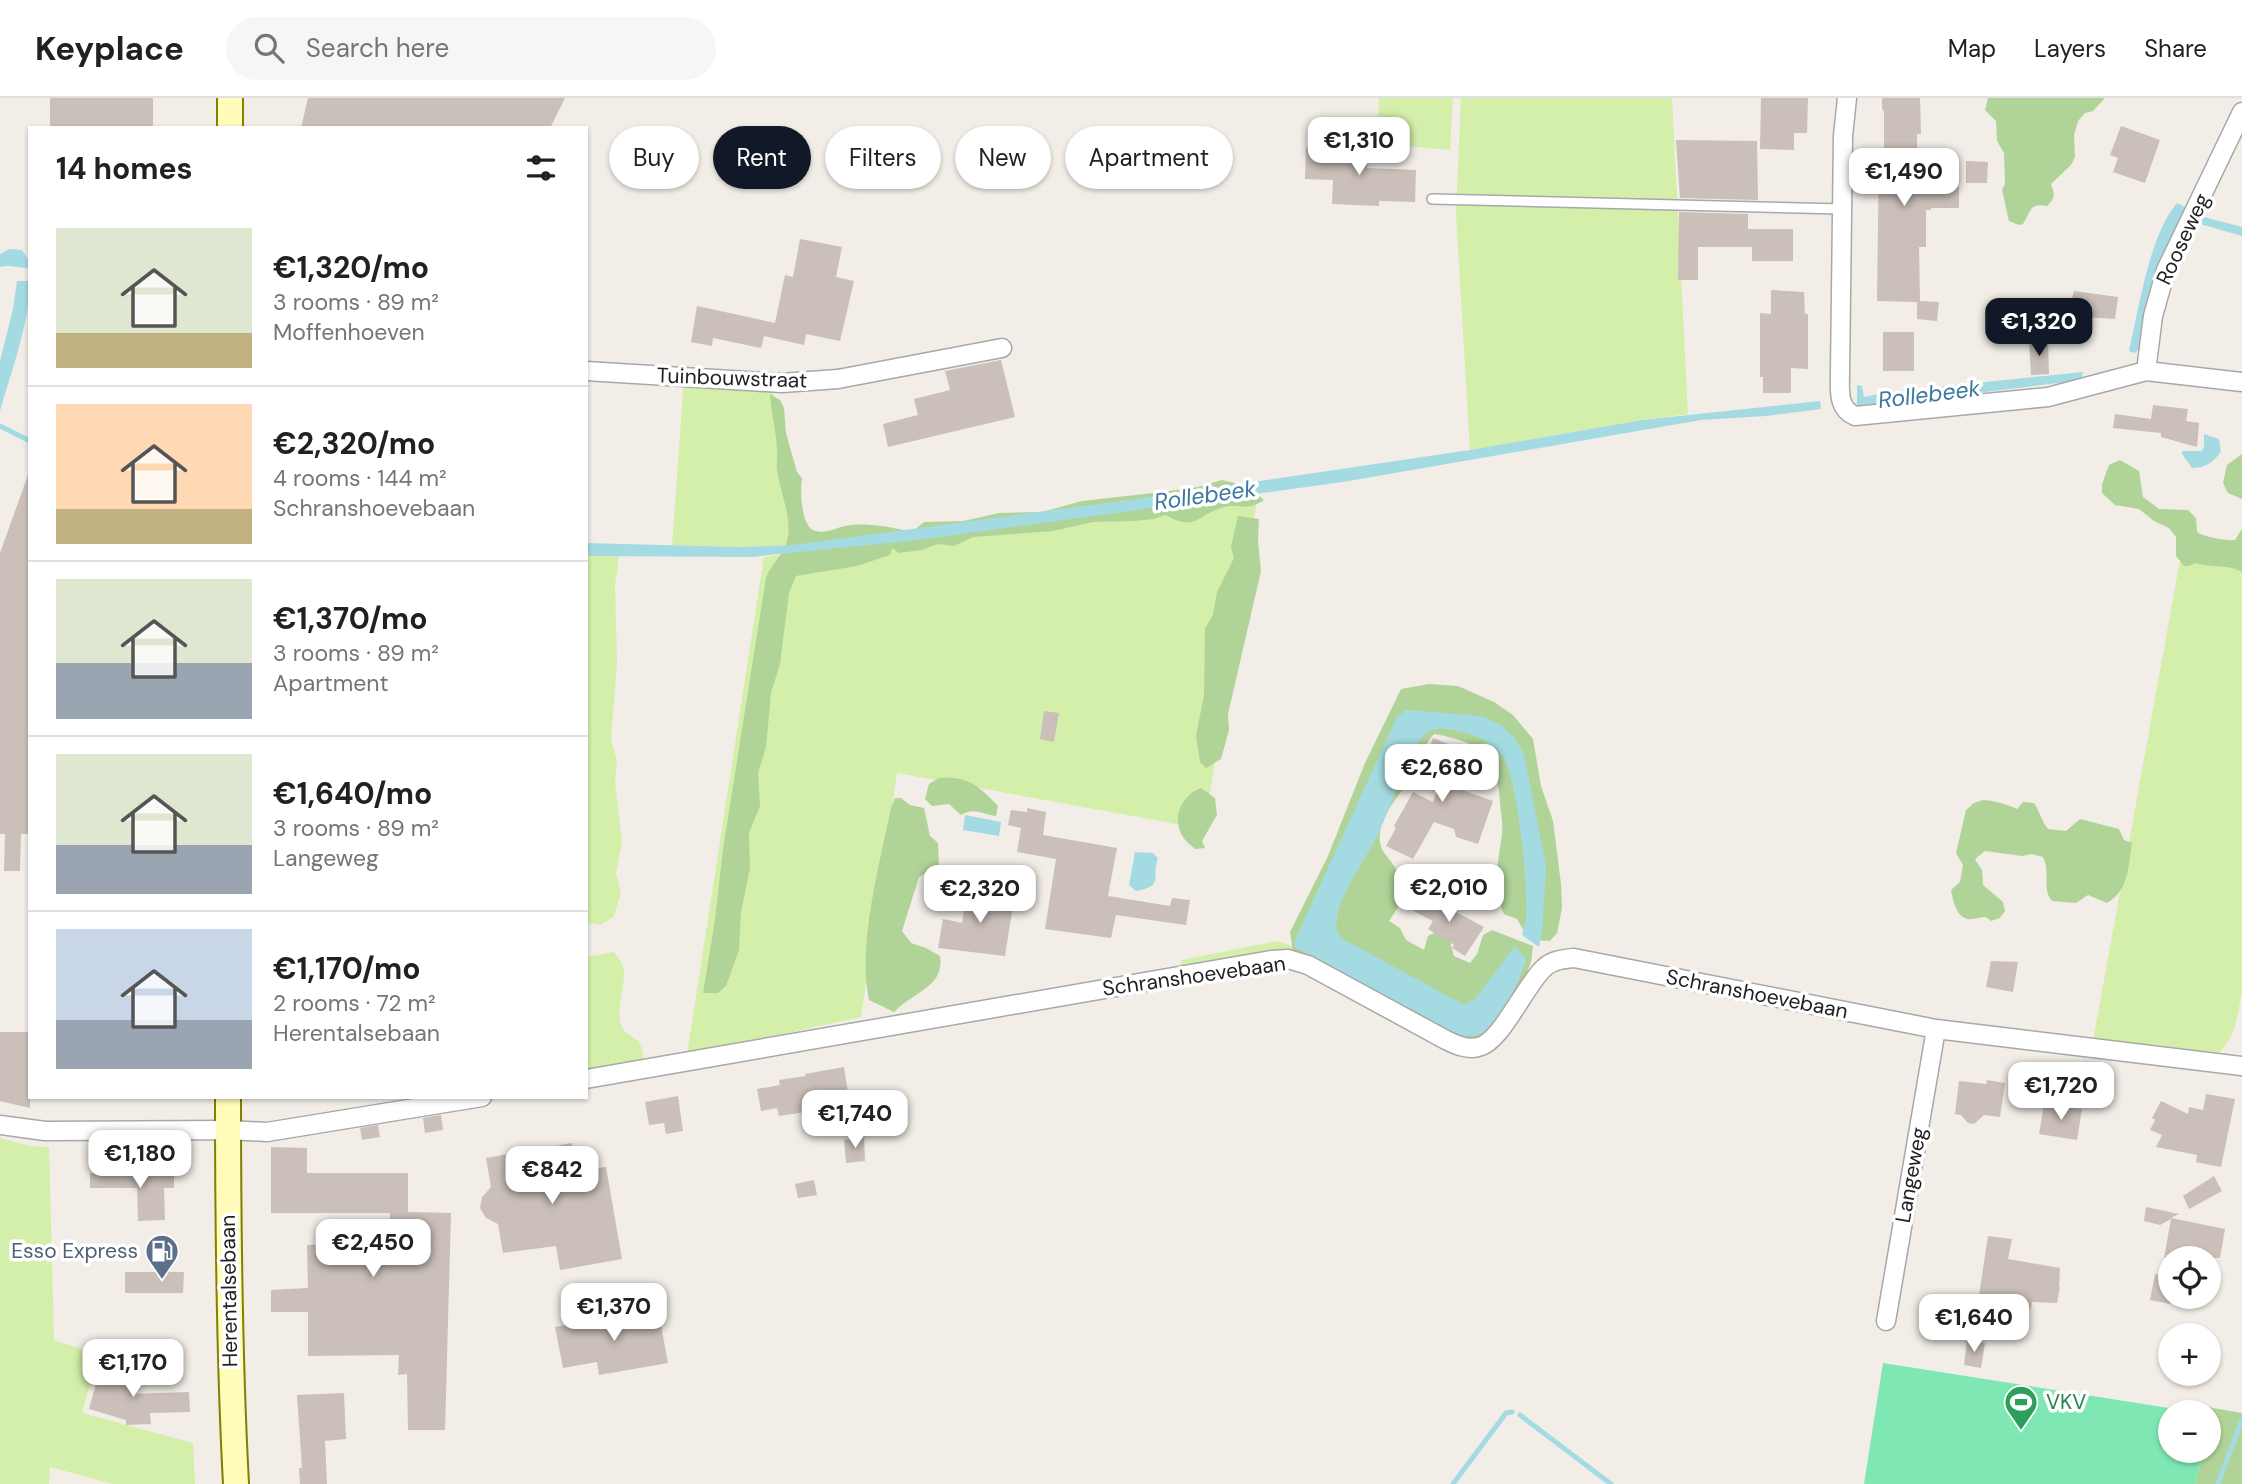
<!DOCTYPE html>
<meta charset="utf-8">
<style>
:root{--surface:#fff;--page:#f6f6f6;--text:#202124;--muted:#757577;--line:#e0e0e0;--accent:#111827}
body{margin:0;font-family:"DM Sans",sans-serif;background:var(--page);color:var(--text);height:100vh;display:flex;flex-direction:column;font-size:26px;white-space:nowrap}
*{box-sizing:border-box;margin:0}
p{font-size:23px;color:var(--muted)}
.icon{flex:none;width:38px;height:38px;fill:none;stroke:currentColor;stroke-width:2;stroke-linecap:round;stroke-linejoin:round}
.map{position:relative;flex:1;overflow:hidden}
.panel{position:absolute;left:28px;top:28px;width:560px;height:973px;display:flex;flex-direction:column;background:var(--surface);border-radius:0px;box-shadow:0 2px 5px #0004}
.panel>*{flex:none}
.top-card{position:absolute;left:609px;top:28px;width:665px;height:63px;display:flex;gap:14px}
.buttons{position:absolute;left:2158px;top:1148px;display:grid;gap:14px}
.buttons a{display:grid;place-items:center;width:63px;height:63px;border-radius:50%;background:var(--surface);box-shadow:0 2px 5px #0004;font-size:35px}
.price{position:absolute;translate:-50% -60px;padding:0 16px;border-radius:14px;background:#fff;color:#222;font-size:23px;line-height:46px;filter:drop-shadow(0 2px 4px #0008)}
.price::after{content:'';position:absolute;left:50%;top:42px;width:21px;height:16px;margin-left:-10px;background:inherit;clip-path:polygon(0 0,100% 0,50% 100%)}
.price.selected{background:var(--accent);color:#fff}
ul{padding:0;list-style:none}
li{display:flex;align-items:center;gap:21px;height:175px;padding:0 28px}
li+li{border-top:2px solid var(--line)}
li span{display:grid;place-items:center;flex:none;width:196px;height:140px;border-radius:0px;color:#555}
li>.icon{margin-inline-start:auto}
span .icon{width:84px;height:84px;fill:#fffc;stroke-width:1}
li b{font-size:30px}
h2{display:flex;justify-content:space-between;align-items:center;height:84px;padding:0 28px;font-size:30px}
.tag{padding:0 24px;border-radius:32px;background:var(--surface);box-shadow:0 2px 5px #0004;font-size:24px;line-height:63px}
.tag.selected{background:var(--accent);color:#fff}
header{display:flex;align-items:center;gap:42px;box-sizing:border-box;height:98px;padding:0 35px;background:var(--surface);border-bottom:2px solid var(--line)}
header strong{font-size:33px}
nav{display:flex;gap:38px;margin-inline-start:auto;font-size:24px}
.search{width:490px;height:63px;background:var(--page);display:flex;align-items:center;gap:18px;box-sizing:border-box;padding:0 24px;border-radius:38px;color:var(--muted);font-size:26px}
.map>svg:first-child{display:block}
</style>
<header>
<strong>Keyplace</strong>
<div class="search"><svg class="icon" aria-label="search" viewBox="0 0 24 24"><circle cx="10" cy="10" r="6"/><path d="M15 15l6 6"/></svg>Search here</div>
<nav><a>Map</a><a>Layers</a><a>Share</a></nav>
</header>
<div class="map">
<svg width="2242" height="1386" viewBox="0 0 2242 1386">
<rect width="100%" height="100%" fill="#f2ede7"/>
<path fill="#d3efa9" d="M 1379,0 L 1453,0 L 1450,52 L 1378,45 Z
M 1461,0 L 1672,0 L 1688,316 L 1642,322 L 1470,352 L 1456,116 Z
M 684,280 L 772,285 L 793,447 L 739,449 L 672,447 Z
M 1258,396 L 1204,731 L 897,675 L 861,919 L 687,957 L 764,459 Z
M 2185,435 L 2242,464 L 2242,894 C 2237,918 2236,942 2216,957 L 2093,943 Z
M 586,458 L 619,458 L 615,487 L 617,563 L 611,642 L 617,662 L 615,684 L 622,744 L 616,775 L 621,795 L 614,818 L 601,827 L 588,825 Z
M 1277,843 L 1295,849 L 1294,855 L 1180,870 L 1182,862 Z
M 614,854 C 617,858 621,863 623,868 C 627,881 617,906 620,923 C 624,944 644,933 643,963 L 586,973 L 586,859 Z
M 0,1040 L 30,1048 L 49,1049 L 54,1242 L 98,1257 L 82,1315 L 193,1345 L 195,1386 L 113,1386 L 50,1369 L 49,1386 L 0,1386 Z"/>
<path fill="#b0d498" d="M 1988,0 L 2105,0 L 2093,13 L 2085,15 L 2078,23 L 2074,37 L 2075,59 L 2071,67 L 2051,86 C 2055,96 2055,101 2047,108 C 2029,105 2032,112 2023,126 L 2019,127 L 2009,123 L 2002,92 L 2005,86 L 2004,55 L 1997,43 L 1996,23 L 1985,12 Z
M 770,296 L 780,302 L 784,310 L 786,335 L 797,374 L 802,380 C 800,392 801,426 813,432 C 825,437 835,430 845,428 C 868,424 890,429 912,434 L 924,424 L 963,423 L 999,415 L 1042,414 L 1082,403 L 1162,394 L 1198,389 L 1222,382 L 1247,388 L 1264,402 C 1244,415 1240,404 1221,410 C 1195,419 1196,433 1165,417 L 1154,421 L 1134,423 L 1093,424 L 1053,433 L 973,439 L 954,448 L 938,446 L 922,452 L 899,455 L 892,450 L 890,457 L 857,468 L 796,478 L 789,495 L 780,566 L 771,595 L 766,649 L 758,675 L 760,708 L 749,735 L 750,770 L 741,814 L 739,852 L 726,888 L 718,895 L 703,895 L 715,822 L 723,751 L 766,480 C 771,466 783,458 787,443 C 793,421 780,394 777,372 C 776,365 778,358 777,350 C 776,332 771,315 770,296 Z
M 2242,356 L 2242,401 L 2228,395 L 2223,385 L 2227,367 Z
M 2120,362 L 2139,373 L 2143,399 L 2159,411 L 2188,412 L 2196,420 L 2197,434 C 2204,439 2226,443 2235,442 L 2242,431 L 2242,474 C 2229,466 2210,470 2195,465 L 2189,468 L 2184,468 L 2176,458 L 2176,439 L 2169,430 L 2154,423 L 2139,411 L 2115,407 L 2102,395 L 2102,386 L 2109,367 Z
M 1238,418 L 1259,421 L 1258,442 L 1261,473 L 1228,616 L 1229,632 L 1221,661 L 1206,670 L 1200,664 L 1196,638 L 1204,597 L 1205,530 L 1213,517 L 1217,494 L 1234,460 L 1231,449 Z
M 1429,586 L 1458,588 L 1494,604 L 1513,617 L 1533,641 L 1541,688 L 1553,723 L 1561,786 L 1562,810 L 1557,835 L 1550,843 L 1529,842 L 1517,821 L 1504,816 C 1492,792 1498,763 1502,737 C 1503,726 1501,715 1500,705 C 1498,657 1480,644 1434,636 C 1421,650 1418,666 1409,683 C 1399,698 1381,717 1380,735 C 1378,753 1386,755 1394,768 C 1405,787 1403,806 1389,823 L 1400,830 L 1406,842 L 1424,852 L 1428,838 L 1446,829 L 1454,858 L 1470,865 L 1477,856 L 1483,837 L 1492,832 L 1533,848 L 1531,864 L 1523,886 L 1486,937 L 1472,941 L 1425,928 L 1293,854 L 1290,834 L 1328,758 L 1365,665 L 1401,591 Z
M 939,680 C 968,678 978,687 998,708 L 996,718 C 982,716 974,709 961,717 L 949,706 L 932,708 L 925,701 L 929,686 Z
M 1201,690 L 1215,700 L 1217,717 L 1202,743 L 1205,750 L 1195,751 C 1189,746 1182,740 1180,733 C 1173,716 1184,696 1201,690 Z
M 895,700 L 901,700 L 910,707 L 924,710 L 930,738 L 938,745 L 939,767 L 919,779 L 902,833 L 911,845 L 926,850 L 940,858 C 945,889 913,894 894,914 L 869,902 C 857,849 880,764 891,710 Z
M 1983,702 C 1991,702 2010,707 2017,711 L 2023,704 L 2034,705 C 2040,714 2041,722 2048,731 L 2066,733 L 2080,721 L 2119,731 L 2124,742 L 2132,745 C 2128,769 2129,792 2107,805 L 2088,797 L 2076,805 L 2052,803 C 2041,790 2051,774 2043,759 L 2032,756 L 2022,758 L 1985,753 L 1975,761 L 1982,772 L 1983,787 L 2003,804 L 2005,813 L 2000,820 L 1991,823 L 1986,819 C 1980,819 1973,822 1968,821 C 1956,819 1953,802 1951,792 L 1960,784 L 1963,767 L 1956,755 L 1966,712 L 1974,705 Z
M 2196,1307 L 2242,1315 L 2242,1386 L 2195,1386 L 2204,1353 L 2208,1353 L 2208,1314 L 2189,1314 L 2188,1313 Z"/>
<path fill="#7fe7b4" d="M 1883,1265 L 2188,1313 L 2189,1314 L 2170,1314 L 2170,1353 L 2204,1353 L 2195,1386 L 1864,1386 Z"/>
<path fill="#a4dbe3" d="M 2177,105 L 2187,110 L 2153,194 L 2140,250 L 2135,255 L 2129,253 C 2139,210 2149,138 2177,105 Z
M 2204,119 L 2242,129 L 2242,138 L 2200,126 Z
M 9,151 L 22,152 L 30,164 L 30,170 C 19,171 11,166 0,169 L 0,156 Z
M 17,183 L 30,183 C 29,227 12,271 0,313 L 0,263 L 13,211 Z
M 2083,274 L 2082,282 L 1897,305 L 1857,307 L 1857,287 L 1862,288 L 1864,299 L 1889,294 Z
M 1820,303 L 1821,311 L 1766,318 L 1701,322 L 1343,384 L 917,442 L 751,459 L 586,458 L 586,445 L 739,449 L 793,447 L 1165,397 L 1470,352 L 1642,322 Z
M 2204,336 L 2219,341 L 2221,354 C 2213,364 2206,370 2192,370 L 2182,356 L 2182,353 L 2202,353 L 2204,348 Z
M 1406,612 L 1482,618 L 1502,628 L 1514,639 L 1524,656 L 1546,768 L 1542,835 L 1539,849 L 1522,837 C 1523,832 1525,827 1526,822 C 1529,793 1518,681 1503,659 C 1493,644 1476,637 1459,633 C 1450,631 1436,628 1428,634 C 1409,648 1390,712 1379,734 C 1366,762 1342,790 1337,820 C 1335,828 1337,834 1341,840 L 1464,907 L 1475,901 L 1515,848 L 1526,862 C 1520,880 1503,921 1487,932 C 1477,939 1467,939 1455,937 L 1295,849 L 1295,842 L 1397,619 Z
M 965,717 L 1001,724 L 999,738 L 963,732 Z
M 1135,754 L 1153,755 L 1158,760 C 1151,779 1165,788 1136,793 L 1129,787 Z"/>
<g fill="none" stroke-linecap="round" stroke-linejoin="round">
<path stroke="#a4dbe3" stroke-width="5" d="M 0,328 L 30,343
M 1520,1317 L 1611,1386
M 1453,1386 L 1506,1315 L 1512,1314
M 2218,1386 L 2242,1322"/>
</g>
<path fill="#cabfb9" d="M 50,0 L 153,0 L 153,30 L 50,30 Z
M 308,0 L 565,0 L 550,30 L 301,30 Z
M 1761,0 L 1808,0 L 1807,35 L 1794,35 L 1794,52 L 1760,51 Z
M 1882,0 L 1920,0 L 1921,36 L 1917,36 L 1917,89 L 1959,89 L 1959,110 L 1931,110 L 1931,112 L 1926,112 L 1926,149 L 1919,149 L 1920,203 L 1939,204 L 1937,223 L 1917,221 L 1917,204 L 1877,203 L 1879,53 L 1884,53 L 1884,14 L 1882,10 Z
M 2121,28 L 2160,42 L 2145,85 L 2113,74 L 2118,60 L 2110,57 Z
M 1676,42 L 1757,43 L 1758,102 L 1680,100 Z
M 1306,49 L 1368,51 L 1367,70 L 1416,72 L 1415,104 L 1379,103 L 1379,108 L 1332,106 L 1333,82 L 1305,81 Z
M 1966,63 L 1988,64 L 1987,85 L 1966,85 Z
M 1679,114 L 1748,116 L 1748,131 L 1793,131 L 1793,163 L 1752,163 L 1752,149 L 1698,149 L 1698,182 L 1678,182 Z
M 800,141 L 842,149 L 836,179 L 854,183 L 840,243 L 806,236 L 804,247 L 764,238 L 761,250 L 713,240 L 712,248 L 691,244 L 697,208 L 775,225 L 785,177 L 793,179 Z
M 1771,192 L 1804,194 L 1805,216 L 1808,216 L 1808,271 L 1791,270 L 1791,295 L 1763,295 L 1763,279 L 1760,279 L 1760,215 L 1771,216 Z
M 2074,193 L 2118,199 L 2115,221 L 2066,218 L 2068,200 L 2072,200 Z
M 1883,234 L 1914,234 L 1914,273 L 1883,273 Z
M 2029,243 L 2048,243 L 2049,276 L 2031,277 Z
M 1001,262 L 1015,319 L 888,349 L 883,326 L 918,317 L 914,301 L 950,292 L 945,273 Z
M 2153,307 L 2188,311 L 2186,323 L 2199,325 L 2197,349 L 2161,339 L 2161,335 L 2113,330 L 2115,316 L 2151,321 Z
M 28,377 L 30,377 L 30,736 L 21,736 L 20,773 L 4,773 L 5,736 L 0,736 L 0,455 Z
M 1044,613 L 1059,615 L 1054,644 L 1040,641 Z
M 1433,640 L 1472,655 L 1459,691 L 1493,703 L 1478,746 L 1456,739 L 1454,731 L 1434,724 L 1413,761 L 1386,748 L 1396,730 L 1394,728 L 1413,694 L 1433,704 L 1445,672 L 1424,665 Z
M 1027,710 L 1046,714 L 1043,737 L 1117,750 L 1108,798 L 1170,808 L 1172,800 L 1190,802 L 1186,827 L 1116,817 L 1111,840 L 1045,831 L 1056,761 L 1017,754 L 1021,730 L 1008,727 L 1011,712 L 1027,714 Z
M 984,791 L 1000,794 L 999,798 L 1014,801 L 1005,858 L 938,850 L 943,821 L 962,825 L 967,794 L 983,796 Z
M 1422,796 L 1484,829 L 1465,858 L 1452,850 L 1454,847 L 1428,831 L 1433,823 L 1413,813 Z
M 1991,863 L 2018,864 L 2013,894 L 1986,889 Z
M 0,934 L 30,934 L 30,1010 L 0,1003 Z
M 844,969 L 852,1021 L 814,1027 L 812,1013 L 779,1018 L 777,1010 L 761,1013 L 757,991 L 780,987 L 779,982 L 806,978 L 805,976 Z
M 1987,982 L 2005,985 L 2000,1019 L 1984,1017 L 1974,1026 L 1968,1025 L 1961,1017 L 1955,1016 L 1959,983 L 1986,986 Z
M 2206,996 L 2235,1001 L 2221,1069 L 2196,1064 L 2197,1057 L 2156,1049 L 2162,1037 L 2150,1032 L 2155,1022 L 2152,1020 L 2161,1003 L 2188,1016 L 2189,1009 L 2203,1012 Z
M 678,998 L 683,1033 L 666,1036 L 664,1025 L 649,1027 L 645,1004 Z
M 2044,1006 L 2082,1011 L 2077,1042 L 2039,1036 Z
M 441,1017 L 443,1032 L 425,1035 L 423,1020 Z
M 378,1027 L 380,1039 L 362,1042 L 360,1030 Z
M 864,1040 L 865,1063 L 846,1065 L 844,1042 Z
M 572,1045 L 576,1073 L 606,1069 L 622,1161 L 560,1172 L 556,1148 L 503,1155 L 498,1126 L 486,1120 L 480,1110 L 482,1099 L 491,1089 L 486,1060 Z
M 271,1049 L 307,1050 L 307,1075 L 408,1075 L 408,1114 L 451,1115 L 445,1332 L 408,1332 L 407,1276 L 398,1277 L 399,1257 L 308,1258 L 308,1214 L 271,1214 L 271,1192 L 308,1190 L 307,1147 L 390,1146 L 390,1115 L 271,1115 Z
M 174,1074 L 174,1090 L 164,1090 L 165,1122 L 138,1123 L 137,1090 L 90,1090 L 90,1075 Z
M 2214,1078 L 2222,1093 L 2189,1111 L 2183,1098 Z
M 814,1082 L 817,1097 L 798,1100 L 795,1086 Z
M 2146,1109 L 2179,1116 L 2171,1120 L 2225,1131 L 2220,1160 L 2164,1160 L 2171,1121 L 2160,1127 L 2144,1123 Z
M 1988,1138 L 2012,1141 L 2008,1161 L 2060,1170 L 2059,1189 L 2060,1189 L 2057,1205 L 2032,1204 L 2031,1211 L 2006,1207 L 2002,1233 L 1974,1230 Z
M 125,1174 L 184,1174 L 183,1195 L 125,1195 Z
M 2155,1176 L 2170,1178 L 2170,1206 L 2150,1202 Z
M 658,1211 L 668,1265 L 599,1277 L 597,1264 L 563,1270 L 555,1229 Z
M 1967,1242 L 1985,1245 L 1981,1270 L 1964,1267 Z
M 101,1268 L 136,1278 L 131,1296 L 189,1294 L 190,1314 L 150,1315 L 151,1326 L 126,1327 L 126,1322 L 89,1311 Z
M 344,1295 L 346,1341 L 325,1343 L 327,1386 L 300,1386 L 299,1370 L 302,1370 L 297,1297 Z"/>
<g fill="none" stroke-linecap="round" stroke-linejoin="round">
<defs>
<path id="service" d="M 1432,101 L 1842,111"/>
<path id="minor" d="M 1847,0 L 1843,38 L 1840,275 C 1840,292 1837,310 1855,318 L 2048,299 L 2146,273 L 2242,284
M 586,273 L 782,285 L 838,281 L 1002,250
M 2146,273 L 2153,218 L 2166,172 L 2242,14
M 586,981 L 1271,862 L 1288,861 L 1308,867 L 1446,942 C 1456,947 1467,952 1478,949 C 1501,945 1525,887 1544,870 C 1552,862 1564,861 1574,860 L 1936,931 L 2242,968
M 0,1027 L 45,1033 L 228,1032 L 267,1034 L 482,999
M 1886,1223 L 1936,931"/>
<path id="secondary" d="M 230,30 L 230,0
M 228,999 C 228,1128 229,1257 236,1386"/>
</defs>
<use href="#service" stroke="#a8a8a8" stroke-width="12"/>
<use href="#minor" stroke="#a8a8a8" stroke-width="21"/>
<use href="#secondary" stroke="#7f7f00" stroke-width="28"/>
<use href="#service" stroke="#fff" stroke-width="9"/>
<use href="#minor" stroke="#fff" stroke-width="18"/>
<use href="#secondary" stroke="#fffbb8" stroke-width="24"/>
</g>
<defs>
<symbol id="fuel-pin" viewBox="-11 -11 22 30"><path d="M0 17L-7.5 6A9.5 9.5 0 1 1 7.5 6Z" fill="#5c6f8a" stroke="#fff"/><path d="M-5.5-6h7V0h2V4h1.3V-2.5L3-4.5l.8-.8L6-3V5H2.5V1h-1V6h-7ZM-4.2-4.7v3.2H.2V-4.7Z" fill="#fff"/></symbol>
<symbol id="stadium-pin" viewBox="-11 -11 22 30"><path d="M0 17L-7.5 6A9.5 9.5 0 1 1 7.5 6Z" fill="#2e9e5b" stroke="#fff"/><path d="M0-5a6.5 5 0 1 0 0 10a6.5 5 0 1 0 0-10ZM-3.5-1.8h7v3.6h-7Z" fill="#fff"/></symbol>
</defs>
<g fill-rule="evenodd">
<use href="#fuel-pin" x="143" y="1134" width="38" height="52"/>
<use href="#stadium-pin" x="2002" y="1285" width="38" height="52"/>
</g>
<g text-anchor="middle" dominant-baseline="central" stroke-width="7" stroke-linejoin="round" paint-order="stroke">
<g font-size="21" fill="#212121" stroke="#fff">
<text transform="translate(2183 141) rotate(-65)">Rooseweg</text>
<text transform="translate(732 280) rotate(2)">Tuinbouwstraat</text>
<text transform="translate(1194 878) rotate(-8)">Schranshoevebaan</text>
<text transform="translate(1757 896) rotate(11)">Schranshoevebaan</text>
<text transform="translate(1911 1077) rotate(-80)">Langeweg</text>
<text transform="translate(229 1193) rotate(-91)">Herentalsebaan</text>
</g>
<g font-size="21" fill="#4e5e75" stroke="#fff" text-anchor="end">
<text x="138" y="1153">Esso Express</text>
</g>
<g font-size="21" fill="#27864d" stroke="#fff" text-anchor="start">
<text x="2046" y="1304">VKV</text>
</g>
<g font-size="23" font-style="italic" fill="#3c79a1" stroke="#fff">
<text transform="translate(1929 296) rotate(-7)">Rollebeek</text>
<text transform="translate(1205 397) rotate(-8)">Rollebeek</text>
</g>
</g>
</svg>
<div class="buttons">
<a><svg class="icon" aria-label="locate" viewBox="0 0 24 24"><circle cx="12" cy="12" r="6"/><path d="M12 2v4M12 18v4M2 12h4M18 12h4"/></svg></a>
<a>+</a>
<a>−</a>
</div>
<b class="price" style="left:1359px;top:79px">€1,310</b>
<b class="price" style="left:1904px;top:110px">€1,490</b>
<b class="price selected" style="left:2039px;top:260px">€1,320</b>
<b class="price" style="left:1442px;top:706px">€2,680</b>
<b class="price" style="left:1449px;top:826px">€2,010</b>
<b class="price" style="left:980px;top:827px">€2,320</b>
<b class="price" style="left:2061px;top:1024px">€1,720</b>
<b class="price" style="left:855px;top:1052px">€1,740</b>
<b class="price" style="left:140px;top:1092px">€1,180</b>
<b class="price" style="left:552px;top:1108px">€842</b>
<b class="price" style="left:373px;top:1181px">€2,450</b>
<b class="price" style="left:614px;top:1245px">€1,370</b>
<b class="price" style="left:1974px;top:1256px">€1,640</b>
<b class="price" style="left:133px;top:1301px">€1,170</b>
<div class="top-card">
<a class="tag">Buy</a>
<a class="tag selected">Rent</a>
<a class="tag">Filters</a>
<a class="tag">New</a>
<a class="tag">Apartment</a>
</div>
<section class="panel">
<h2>14 homes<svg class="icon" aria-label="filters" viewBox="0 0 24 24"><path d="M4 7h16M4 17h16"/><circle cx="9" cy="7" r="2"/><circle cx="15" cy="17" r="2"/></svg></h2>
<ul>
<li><span style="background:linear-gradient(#dfe7d0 75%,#c2b280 0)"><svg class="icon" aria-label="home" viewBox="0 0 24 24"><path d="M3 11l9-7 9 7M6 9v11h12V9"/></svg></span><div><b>€1,320/mo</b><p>3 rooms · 89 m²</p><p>Moffenhoeven</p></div></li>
<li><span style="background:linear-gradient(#ffd9b3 75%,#c2b280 0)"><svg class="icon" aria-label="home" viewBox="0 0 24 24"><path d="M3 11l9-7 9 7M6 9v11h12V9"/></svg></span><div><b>€2,320/mo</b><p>4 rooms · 144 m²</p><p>Schranshoevebaan</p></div></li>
<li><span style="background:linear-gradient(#dfe7d0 60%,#9aa5b1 0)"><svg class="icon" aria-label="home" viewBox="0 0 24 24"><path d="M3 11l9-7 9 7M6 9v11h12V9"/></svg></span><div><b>€1,370/mo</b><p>3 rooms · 89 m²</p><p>Apartment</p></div></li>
<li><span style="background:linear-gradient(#dfe7d0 65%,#9aa5b1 0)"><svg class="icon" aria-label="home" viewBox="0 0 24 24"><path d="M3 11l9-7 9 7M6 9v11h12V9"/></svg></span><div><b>€1,640/mo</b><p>3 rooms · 89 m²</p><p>Langeweg</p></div></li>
<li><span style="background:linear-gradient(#c9d6e8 65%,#9aa5b1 0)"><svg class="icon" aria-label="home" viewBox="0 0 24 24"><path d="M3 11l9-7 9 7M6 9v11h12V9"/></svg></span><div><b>€1,170/mo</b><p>2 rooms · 72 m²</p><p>Herentalsebaan</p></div></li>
</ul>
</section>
</div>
